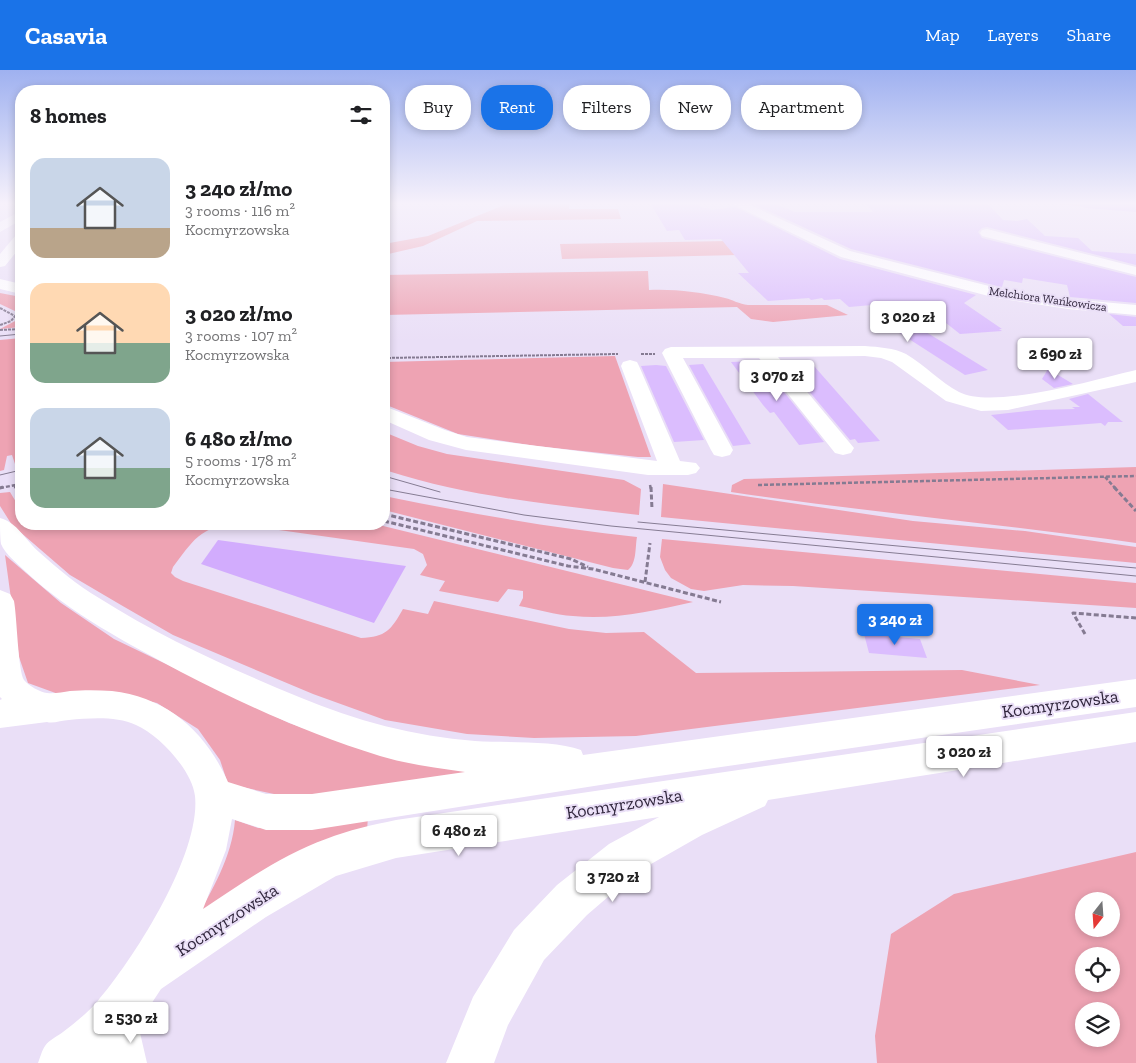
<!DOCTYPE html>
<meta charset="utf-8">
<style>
:root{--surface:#fff;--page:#f6f6f6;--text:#202124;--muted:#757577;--accent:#1a73e8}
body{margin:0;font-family:"Zilla Slab",serif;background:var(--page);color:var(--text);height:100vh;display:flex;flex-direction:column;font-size:19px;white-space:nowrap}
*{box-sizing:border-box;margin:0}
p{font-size:16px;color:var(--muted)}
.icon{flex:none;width:28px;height:28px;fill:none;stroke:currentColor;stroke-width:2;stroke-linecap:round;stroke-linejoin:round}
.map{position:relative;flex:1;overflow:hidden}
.sheet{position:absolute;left:15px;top:15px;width:375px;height:445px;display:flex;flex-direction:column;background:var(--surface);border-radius:20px;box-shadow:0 2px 8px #0003}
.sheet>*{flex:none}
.guide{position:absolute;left:405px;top:15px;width:475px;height:45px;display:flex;gap:10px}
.needle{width:32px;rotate:197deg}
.fabs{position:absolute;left:1075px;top:822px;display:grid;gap:10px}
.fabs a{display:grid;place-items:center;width:45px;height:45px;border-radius:50%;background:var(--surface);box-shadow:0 2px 8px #0003;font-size:25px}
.price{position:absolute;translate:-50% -42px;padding:0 11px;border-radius:5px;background:#fff;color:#222;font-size:16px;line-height:32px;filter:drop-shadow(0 1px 2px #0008)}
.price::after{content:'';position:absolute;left:50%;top:30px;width:15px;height:11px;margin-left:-8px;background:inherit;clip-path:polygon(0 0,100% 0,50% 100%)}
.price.on{background:var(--accent);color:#fff}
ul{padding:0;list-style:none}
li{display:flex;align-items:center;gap:15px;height:125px;padding:0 15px}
li span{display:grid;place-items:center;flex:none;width:140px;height:100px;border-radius:15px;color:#555}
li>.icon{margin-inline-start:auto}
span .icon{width:60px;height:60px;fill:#fffc;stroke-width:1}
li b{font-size:21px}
h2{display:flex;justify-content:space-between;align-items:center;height:60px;padding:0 15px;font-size:21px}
.chip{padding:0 18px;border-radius:20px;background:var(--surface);box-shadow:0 2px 8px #0003;font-size:18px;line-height:45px}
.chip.on{background:var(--accent);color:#fff}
header{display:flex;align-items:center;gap:30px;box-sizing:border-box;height:70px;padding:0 25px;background:var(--accent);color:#fff}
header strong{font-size:24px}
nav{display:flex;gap:28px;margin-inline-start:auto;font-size:18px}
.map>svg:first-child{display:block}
</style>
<header>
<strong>Casavia</strong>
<nav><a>Map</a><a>Layers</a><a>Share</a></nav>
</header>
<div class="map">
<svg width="1136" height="993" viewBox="0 0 1136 993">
<rect width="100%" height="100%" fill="#eadff7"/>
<path fill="#eea3b3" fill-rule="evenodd" d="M 509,133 L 569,133 L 569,139 L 618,139 L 621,149 L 477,151 L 423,176 L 384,185 L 384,174 L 428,166 Z
M 1047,133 L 1136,133 L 1136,141 Z
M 728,171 L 738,185 L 562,189 L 560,174 Z
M 648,201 L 649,220 C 675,219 700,222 725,228 C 733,230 739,234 748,235 L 827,235 L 848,245 L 773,252 L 751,249 L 737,237 L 384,245 L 384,205 Z
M 0,223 L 21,227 L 21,257 L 0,259 L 17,250 L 21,246 L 17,242 L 0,234 Z
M 21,268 L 21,395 L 16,397 L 12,385 L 7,386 L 4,400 L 0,401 L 0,270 Z
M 615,286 L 651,387 L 638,387 L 536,376 L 458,364 L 384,334 L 384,292 Z
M 384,362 L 418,376 L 447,384 L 624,410 L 641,419 L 639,445 C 555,435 469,427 388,401 L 384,399 Z
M 1136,397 L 1136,473 C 1001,454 866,442 731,422 L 732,415 L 744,409 Z
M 663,414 L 913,451 L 1025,461 L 1136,477 L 1136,493 L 661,447 Z
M 10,422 L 19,437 L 21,437 L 21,454 L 375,454 L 693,532 C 653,541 614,550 573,546 C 555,545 537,539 519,536 L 523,528 L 523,521 L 508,519 L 498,532 L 439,521 L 445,511 L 420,505 L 427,495 L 423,484 L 414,479 L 236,454 C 200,456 193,471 173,497 L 171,503 L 175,507 L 183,511 L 361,568 C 386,567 391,560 403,539 L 428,544 L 434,531 L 569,559 L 606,563 L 644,562 L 696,603 L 962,600 L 1040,615 L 636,666 L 534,668 L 467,664 L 385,650 L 313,624 L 173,565 L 121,535 L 70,505 L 12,455 L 0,436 L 0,423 Z
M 384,426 C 468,443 551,458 637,467 C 635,477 637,493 628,500 L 613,498 L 384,440 Z
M 662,469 L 1136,513 L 1136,538 L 793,516 L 743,515 L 704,521 L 691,519 L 671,508 L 665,500 L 660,487 Z
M 5,485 L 61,533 L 114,569 L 289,653 L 372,682 L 495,703 L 318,724 L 274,724 L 228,714 L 220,690 L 198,659 L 157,633 L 106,622 L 61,625 L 28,613 L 19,587 Z
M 368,746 L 367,761 L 194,852 C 212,821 232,787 235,750 L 258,758 L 310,756 Z
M 1136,782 L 1136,993 L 877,993 L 875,966 L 891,864 L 954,824 ZM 1084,831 L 1111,831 L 1111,859 L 1084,859 ZM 1084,886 L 1111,886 L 1111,914 L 1084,914 ZM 1084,941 L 1111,941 L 1111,969 L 1084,969 Z"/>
<path fill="#d2acfd" d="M 218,470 L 406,496 L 374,553 L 201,494 Z"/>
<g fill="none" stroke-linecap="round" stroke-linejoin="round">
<path fill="#d2acfd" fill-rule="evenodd" d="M 1078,133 L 1136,133 L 1136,142 L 1086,138 L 1080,136 Z"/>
</g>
<path fill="#dbbdfe" d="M 650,133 L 696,133 L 703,138 L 708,138 L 711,140 L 735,137 L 840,189 L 976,225 L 964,233 L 1002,259 L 999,259 L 1002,261 L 960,264 L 918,231 L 849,237 L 840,229 L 824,230 L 822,228 L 811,230 L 809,228 L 768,231 L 738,203 L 749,203 L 721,169 L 685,170 L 679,160 L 667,161 Z
M 773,133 L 795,142 L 873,142 L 866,134 L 942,133 L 989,135 L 1003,150 L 1017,151 L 1027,149 L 1045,166 L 1078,168 L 1092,181 L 1136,184 L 1136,195 L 987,157 L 982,158 L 978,162 L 982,168 L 1136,207 L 1136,233 L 1070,227 L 1067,215 L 1023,208 L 1022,213 L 1004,210 L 1002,217 L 997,216 L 851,179 L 755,135 Z
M 1109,244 L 1136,247 L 1136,256 L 1123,256 Z
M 903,248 L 988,300 L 965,305 L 895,260 Z
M 756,291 L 761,297 L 764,297 L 824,372 L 799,375 L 774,342 L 770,343 L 763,335 L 731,292 Z
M 703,294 L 751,374 L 733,376 L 689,295 Z
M 805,294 L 808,296 L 814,296 L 880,371 L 858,373 L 855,369 L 850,370 L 787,295 Z
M 656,295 L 666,296 L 704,370 L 674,372 L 641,296 Z
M 1048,299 L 1073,314 L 1054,318 L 1042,309 Z
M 1088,324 L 1123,352 L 1108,352 L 1105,356 L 1101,353 L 1008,360 L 991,345 L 1036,340 L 1075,339 L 1072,337 L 1080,337 L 1069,329 Z
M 864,564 L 920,569 L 927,588 L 869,583 Z"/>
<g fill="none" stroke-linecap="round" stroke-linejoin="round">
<path stroke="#857b92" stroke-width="2" stroke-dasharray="3 1" stroke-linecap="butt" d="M 0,238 L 15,246 L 11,251 L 0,255
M 0,260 L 21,259
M 641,284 L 655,284
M 384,288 L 618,284"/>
<path stroke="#857b92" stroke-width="2.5" stroke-dasharray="4 2" stroke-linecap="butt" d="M 1105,407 L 1116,419
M 650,415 L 651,419
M 758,415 L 1136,406
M 14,417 L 21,418
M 0,418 L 21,414"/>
<path stroke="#857b92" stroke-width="3" stroke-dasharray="5 2.5" stroke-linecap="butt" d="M 17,417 L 21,418
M 651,417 L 652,439
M 1114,417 L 1136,441
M 0,418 L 3,417
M 384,444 L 571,489 L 588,497
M 384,451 L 568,496 L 593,499 L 721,532
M 645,512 L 650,473
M 1085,564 L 1073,543 L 1136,548"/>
<path fill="#fff" fill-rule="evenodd" d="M 730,133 L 746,133 L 850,181 L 997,218 L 1068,229 L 1136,235 L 1136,245 L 1068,239 L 996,228 L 841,187 Z
M 987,159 L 1136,197 L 1136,205 L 982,166 L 980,163 L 982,160 Z
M 21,164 L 21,176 L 5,196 L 0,197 L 0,184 L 16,165 Z
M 0,209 L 21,214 L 21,224 L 0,219 Z
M 865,276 C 879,277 894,278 906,284 C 925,295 940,312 959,322 C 993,340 1097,309 1136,300 L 1136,312 L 1008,340 L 981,341 L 946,331 L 892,292 L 881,288 L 865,286 L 778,287 L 854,378 L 851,383 L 843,385 L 835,383 L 759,288 L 683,288 L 733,380 L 730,385 L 722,387 L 714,385 L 711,380 L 662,283 L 665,279 L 671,277 Z
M 630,290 L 637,292 L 639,296 L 680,391 L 696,393 L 700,398 L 696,403 L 688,405 L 648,405 L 466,380 L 429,370 L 384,350 L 384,336 L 445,360 L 467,367 L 657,391 L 621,296 L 623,292 Z"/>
<path fill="#fff" fill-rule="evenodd" d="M 21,141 L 21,150 L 0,162 L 0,152 Z
M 0,448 C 17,452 26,471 39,482 C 58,499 77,515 99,528 C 162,568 231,599 299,627 C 356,651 414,666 475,671 C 505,673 554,670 581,680 L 583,685 L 1136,609 L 1136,637 L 645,708 L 312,760 L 266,760 L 232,749 L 226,780 L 203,839 C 242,813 282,785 326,769 C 349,760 372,755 396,750 L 1136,642 L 1136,672 L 768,730 L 765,736 L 702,765 L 637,802 L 587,845 L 544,890 L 508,955 L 494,993 L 446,993 L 473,927 L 514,860 L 557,815 L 609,774 L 659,747 L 396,788 L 336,806 L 266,847 L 161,919 L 138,954 L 147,993 L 38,993 C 40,988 42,980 45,976 C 49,970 58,966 63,962 C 75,953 87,943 97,932 C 134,889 201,784 195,726 C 192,700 159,665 136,655 C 117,646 90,648 69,650 C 62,650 53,654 47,652 L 0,658 L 0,630 L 2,629 L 0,627 L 0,520 L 10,524 L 14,531 C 17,547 18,601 24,610 C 29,616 40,622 47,623 C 54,624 63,622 70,621 C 83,620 98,620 112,621 C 167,627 206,662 228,712 L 266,724 L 312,724 L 465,702 C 436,698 407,694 380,686 C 311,665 245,635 181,602 C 127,573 71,544 26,502 C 18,494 5,484 1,474 C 0,467 0,455 0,448 Z"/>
<path stroke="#867c93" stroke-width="1" d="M 0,266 L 21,264
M 0,405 L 21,400
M 384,406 L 440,422
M 384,419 L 524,445 L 611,456 L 1136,506
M 638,452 L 1136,498"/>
</g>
<linearGradient id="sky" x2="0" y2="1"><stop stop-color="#9fb1f0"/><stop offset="0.49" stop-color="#f6f1fb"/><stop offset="1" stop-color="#f6f1fb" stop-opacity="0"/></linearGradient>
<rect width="1136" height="272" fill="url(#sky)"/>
<g text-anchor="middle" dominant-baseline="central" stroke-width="4" stroke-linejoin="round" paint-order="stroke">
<g font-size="12" fill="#31273d" stroke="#eadff7">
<text transform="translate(1048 229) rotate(8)">Melchiora Wańkowicza</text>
</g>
<g font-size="18" fill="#31273d" stroke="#eadff7">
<text transform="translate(1060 634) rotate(-8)">Kocmyrzowska</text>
<text transform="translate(624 734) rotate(-9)">Kocmyrzowska</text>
<text transform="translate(227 850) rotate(-33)">Kocmyrzowska</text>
</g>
</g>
</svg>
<div class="fabs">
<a><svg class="needle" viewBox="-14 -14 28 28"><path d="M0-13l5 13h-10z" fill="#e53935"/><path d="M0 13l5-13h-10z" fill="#757577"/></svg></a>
<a><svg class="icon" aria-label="locate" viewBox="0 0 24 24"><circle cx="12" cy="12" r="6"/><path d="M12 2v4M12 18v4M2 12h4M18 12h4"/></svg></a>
<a><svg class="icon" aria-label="layers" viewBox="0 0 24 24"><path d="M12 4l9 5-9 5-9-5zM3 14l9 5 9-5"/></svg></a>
</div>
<b class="price" style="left:908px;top:273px">3 020 zł</b>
<b class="price" style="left:1055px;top:310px">2 690 zł</b>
<b class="price" style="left:777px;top:332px">3 070 zł</b>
<b class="price on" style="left:895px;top:576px">3 240 zł</b>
<b class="price" style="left:964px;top:708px">3 020 zł</b>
<b class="price" style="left:459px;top:787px">6 480 zł</b>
<b class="price" style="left:613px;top:833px">3 720 zł</b>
<b class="price" style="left:131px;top:974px">2 530 zł</b>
<div class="guide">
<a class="chip">Buy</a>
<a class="chip on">Rent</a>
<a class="chip">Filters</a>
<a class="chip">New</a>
<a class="chip">Apartment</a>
</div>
<section class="sheet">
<h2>8 homes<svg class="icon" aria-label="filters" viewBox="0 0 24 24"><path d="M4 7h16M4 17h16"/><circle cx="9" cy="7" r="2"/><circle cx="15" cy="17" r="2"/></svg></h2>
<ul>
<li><span style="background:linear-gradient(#c9d6e8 70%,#b9a48a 0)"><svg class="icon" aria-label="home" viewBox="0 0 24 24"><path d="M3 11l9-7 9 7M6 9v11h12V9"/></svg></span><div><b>3 240 zł/mo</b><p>3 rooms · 116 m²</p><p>Kocmyrzowska</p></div></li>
<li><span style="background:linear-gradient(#ffd9b3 60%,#7fa58c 0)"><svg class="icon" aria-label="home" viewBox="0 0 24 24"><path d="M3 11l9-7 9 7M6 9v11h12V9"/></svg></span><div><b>3 020 zł/mo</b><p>3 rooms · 107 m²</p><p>Kocmyrzowska</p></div></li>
<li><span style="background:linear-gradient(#c9d6e8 60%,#7fa58c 0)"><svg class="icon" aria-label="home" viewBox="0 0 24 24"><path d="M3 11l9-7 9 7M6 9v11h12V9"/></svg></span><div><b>6 480 zł/mo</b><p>5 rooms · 178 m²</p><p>Kocmyrzowska</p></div></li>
</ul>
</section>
</div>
